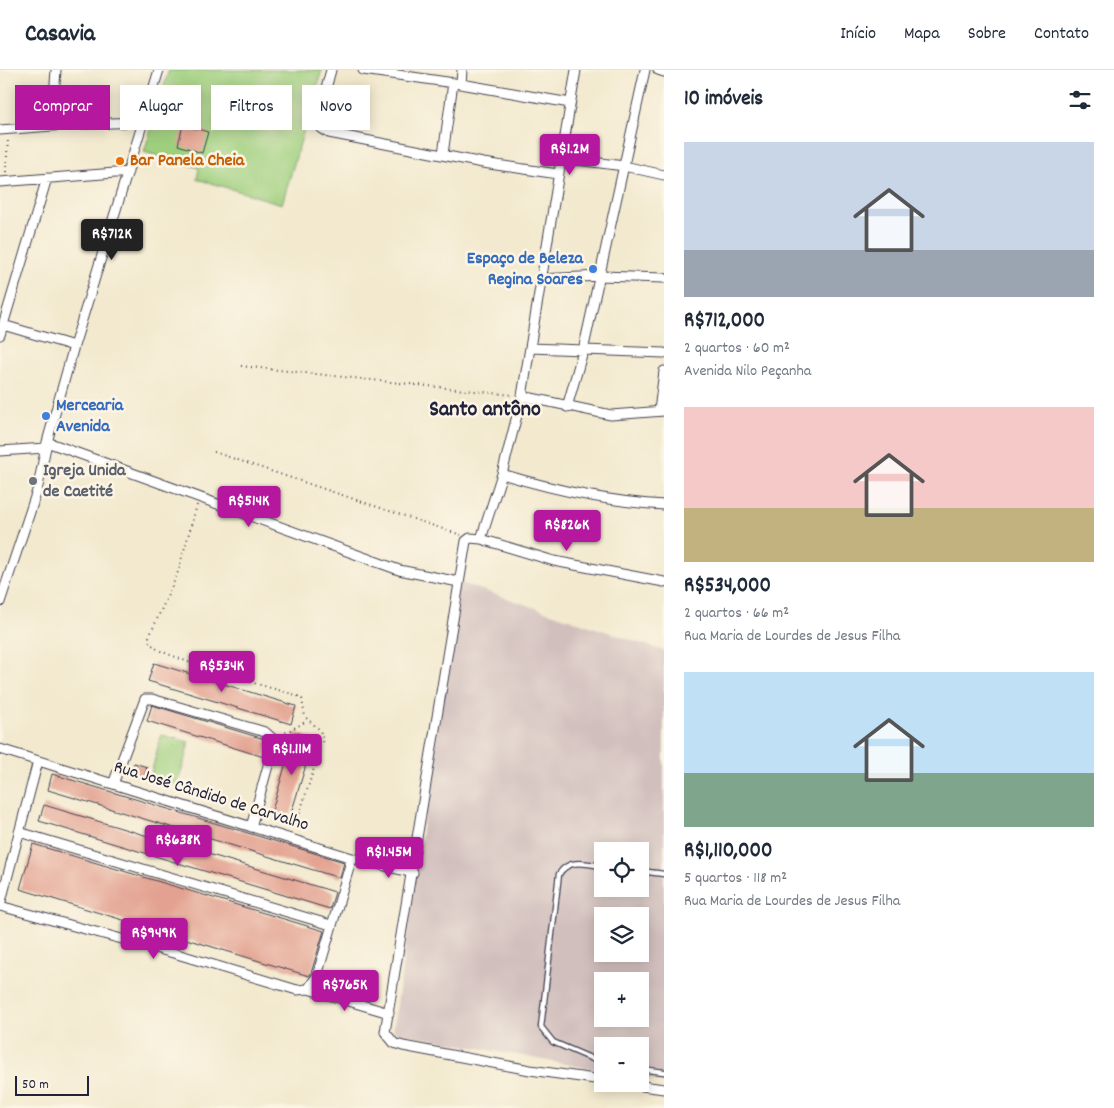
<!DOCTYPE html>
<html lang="pt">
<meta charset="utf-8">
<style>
:root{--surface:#fff;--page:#f6f6f7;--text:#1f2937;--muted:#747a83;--line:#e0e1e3;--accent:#b5179e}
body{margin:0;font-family:Dekko,sans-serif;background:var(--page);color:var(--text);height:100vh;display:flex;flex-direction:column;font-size:19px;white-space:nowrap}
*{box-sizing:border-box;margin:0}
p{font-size:16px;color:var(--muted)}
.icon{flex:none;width:28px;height:28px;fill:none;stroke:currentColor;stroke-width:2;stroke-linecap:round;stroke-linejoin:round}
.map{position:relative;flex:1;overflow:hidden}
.side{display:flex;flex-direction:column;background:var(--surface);width:450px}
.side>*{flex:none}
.hud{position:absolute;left:15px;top:15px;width:475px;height:45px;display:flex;gap:10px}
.fabs{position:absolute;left:594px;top:772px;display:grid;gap:10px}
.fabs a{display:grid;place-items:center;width:55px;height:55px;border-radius:0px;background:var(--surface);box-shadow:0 2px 12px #0003;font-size:25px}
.scale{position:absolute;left:15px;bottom:12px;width:74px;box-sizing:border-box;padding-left:5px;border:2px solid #22223b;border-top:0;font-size:14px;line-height:18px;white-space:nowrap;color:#22223b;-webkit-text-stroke:4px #fcf5e5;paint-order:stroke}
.price{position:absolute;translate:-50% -42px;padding:0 11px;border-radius:5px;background:var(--accent);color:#fff;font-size:16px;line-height:32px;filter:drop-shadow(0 1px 2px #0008)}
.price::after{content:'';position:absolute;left:50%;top:30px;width:15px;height:11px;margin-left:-8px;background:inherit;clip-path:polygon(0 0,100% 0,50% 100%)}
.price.on{background:#222;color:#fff}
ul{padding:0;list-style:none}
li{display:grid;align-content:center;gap:10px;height:265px;padding:0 20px}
li span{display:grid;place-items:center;height:155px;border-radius:0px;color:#555}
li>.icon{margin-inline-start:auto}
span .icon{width:90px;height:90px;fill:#fffc;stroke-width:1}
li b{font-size:21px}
h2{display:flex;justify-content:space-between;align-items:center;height:60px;padding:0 20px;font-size:21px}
.pill{padding:0 18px;border-radius:0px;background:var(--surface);box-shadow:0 2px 12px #0003;font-size:18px;line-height:45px}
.pill.on{background:var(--accent);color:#fff}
header{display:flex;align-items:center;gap:30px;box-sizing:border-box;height:70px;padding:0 25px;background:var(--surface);border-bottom:1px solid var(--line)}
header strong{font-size:24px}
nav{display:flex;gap:28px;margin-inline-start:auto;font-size:18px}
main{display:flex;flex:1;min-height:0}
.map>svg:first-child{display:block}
</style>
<header>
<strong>Casavia</strong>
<nav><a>Início</a><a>Mapa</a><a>Sobre</a><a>Contato</a></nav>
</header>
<main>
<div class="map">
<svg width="664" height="1038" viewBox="0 0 664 1038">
<rect width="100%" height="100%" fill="#fcf5e5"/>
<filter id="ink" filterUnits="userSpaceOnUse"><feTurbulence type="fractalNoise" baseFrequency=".02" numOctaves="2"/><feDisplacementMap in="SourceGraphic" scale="10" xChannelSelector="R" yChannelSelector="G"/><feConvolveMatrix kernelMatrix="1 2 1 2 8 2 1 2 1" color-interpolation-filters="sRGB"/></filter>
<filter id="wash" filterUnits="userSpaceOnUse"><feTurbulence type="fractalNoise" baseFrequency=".0096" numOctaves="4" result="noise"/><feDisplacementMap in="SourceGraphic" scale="20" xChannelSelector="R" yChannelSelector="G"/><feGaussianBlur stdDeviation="1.12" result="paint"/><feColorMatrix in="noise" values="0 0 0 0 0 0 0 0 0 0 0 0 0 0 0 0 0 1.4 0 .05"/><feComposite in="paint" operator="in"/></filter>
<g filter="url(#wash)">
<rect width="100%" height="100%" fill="#f2e9ce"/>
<path fill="#d1bfbd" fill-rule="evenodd" d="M 458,512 L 664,581 L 664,1012 L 640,1008 L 640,976 L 602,976 L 602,1001 L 393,962 ZM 602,781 L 640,781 L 640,819 L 602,819 ZM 602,846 L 640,846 L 640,884 L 602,884 ZM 602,911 L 640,911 L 640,949 L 602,949 Z"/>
<path fill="#9ecf7d" stroke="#60785c" d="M 169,0 L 322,0 L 282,134 L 197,109 L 199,98 L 144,82 Z
M 161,665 L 189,672 L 178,715 L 150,708 Z"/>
<g id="blocks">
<path fill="#e3a291" d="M 183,55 L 208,62 L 202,83 L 178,75 Z
M 154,593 L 296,636 L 291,654 L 148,611 Z
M 152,635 L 264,669 L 268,674 L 264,687 L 147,651 Z
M 295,662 L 314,669 L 289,750 L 271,744 Z
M 134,693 L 147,697 L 144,709 L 130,704 Z
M 52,704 L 344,792 L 340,808 L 48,720 Z
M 44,735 L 335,822 L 330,839 L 39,751 Z
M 33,774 L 324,861 L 311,903 L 309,906 L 20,819 Z"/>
</g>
</g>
<g filter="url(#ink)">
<use href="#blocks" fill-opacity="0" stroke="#414051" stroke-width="1"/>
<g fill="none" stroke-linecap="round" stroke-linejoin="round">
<defs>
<path id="service" d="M 602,796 C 587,794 569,788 559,804 L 541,957 L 553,972 L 602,993
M 640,801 L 664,804
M 640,999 L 664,1002"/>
<path id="minor" d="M 331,0 L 318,48 L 321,58 L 329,63 L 483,93 L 558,104
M 363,0 L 461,14 L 570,33
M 658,0 L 664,2
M 461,14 L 462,0
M 52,56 L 56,0
M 0,60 L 78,54 L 144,52
M 443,84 L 453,13
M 561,88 L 624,96 L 664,105
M 0,112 L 128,102
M 541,209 L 600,206 L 664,208
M 3,255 L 74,276
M 0,265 L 47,108
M 530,278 L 664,283
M 522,326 L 611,345 L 664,341
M 567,337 L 583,281 L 645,0
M 659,341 L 664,301
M 47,372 L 399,500 L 459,512
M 0,381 L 46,378
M 502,404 C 555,420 609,432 664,435
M 481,469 L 502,404 L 522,326 L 576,0
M 0,532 L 37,421 L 47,372 L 74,276 L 159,0
M 0,679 L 352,788 L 413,803
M 113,714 L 145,629 L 152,629 L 265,662 L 273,669 L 274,674 L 251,757
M 19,762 L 331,855
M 0,835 L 38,691
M 0,836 L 177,884 L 297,920 L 308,919 L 389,943
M 308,919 L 317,906 L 352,788
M 602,1010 L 530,1000 L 403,976 L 394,973 L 385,962 L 466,471 L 470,468 L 481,469 L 554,491 L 664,512
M 627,1014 L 664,1019"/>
</defs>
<use href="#service" stroke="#414051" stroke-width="7"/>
<use href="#minor" stroke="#414051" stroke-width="11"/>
<path stroke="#414051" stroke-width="2" stroke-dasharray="1 4" stroke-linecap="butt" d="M 6,102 L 8,69
M 241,296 L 512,325
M 214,382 L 461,465
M 197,435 L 177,505 L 149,567 L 150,573 L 158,580 L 211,601 L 296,625 L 302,629 L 305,647 L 320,660 L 323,670 L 294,761
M 281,665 L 307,651"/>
<use href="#service" stroke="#fff" stroke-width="4.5"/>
<use href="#minor" stroke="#fff" stroke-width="9"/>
</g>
</g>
<circle fill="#e8710a" stroke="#fcf5e5" stroke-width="2" cx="120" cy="91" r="5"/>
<g fill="#3f7fe0" stroke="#fcf5e5" stroke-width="2">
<circle cx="593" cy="199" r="5"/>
<circle cx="46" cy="346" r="5"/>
</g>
<circle fill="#6b7280" stroke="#fcf5e5" stroke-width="2" cx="33" cy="411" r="5"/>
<g text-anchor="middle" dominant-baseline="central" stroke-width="5" stroke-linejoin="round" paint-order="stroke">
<g font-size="18" font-weight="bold" fill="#c56008" stroke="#fcf5e5" text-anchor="start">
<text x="130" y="91">Bar Panela Cheia</text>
</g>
<g font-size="18" font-weight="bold" fill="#366cbe" stroke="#fcf5e5" text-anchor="end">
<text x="583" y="189">Espaço de Beleza<tspan x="583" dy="21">Regina Soares</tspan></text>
<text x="56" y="336" text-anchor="start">Mercearia<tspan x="56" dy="21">Avenida</tspan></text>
</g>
<g font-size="18" font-weight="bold" fill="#5b616d" stroke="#fcf5e5" text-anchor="start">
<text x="43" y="401">Igreja Unida<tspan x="43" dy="21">de Caetité</tspan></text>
</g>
<g font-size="18" fill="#22223b" stroke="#fcf5e5">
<text transform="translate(211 727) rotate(17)">Rua José Cândido de Carvalho</text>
</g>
<g font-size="22" font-weight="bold" fill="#22223b" stroke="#fcf5e5">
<text x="485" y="340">Santo antôno</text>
</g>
</g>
</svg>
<div class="fabs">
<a><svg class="icon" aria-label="locate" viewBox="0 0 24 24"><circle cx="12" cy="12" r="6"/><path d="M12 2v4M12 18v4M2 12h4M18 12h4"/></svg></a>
<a><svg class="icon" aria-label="layers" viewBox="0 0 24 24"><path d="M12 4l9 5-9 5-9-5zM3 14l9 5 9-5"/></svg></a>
<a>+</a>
<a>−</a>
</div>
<div class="scale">50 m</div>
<b class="price" style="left:570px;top:106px">R$1.2M</b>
<b class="price on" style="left:112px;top:191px">R$712K</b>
<b class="price" style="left:249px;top:458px">R$514K</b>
<b class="price" style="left:567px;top:482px">R$826K</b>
<b class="price" style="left:222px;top:623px">R$534K</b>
<b class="price" style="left:292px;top:706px">R$1.11M</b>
<b class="price" style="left:178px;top:797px">R$638K</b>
<b class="price" style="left:389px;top:809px">R$1.45M</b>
<b class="price" style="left:154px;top:890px">R$949K</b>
<b class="price" style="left:345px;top:942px">R$765K</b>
<div class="hud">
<a class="pill on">Comprar</a>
<a class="pill">Alugar</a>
<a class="pill">Filtros</a>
<a class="pill">Novo</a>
</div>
</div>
<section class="side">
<h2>10 imóveis<svg class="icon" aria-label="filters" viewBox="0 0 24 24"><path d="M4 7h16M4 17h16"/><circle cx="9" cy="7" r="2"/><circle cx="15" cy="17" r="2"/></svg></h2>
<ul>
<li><span style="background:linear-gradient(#c9d6e8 70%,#9aa5b1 0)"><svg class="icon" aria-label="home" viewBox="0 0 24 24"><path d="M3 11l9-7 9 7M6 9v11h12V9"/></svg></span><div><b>R$712,000</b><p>2 quartos · 60 m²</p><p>Avenida Nilo Peçanha</p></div></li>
<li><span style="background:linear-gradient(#f6c9c9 65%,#c2b280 0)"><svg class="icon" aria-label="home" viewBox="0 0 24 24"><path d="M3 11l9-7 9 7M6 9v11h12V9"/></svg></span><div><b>R$534,000</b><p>2 quartos · 66 m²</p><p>Rua Maria de Lourdes de Jesus Filha</p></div></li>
<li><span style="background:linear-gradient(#bfe0f5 65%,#7fa58c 0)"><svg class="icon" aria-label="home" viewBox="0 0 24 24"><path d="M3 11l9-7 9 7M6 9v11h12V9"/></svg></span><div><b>R$1,110,000</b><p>5 quartos · 118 m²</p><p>Rua Maria de Lourdes de Jesus Filha</p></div></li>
</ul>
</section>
</main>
